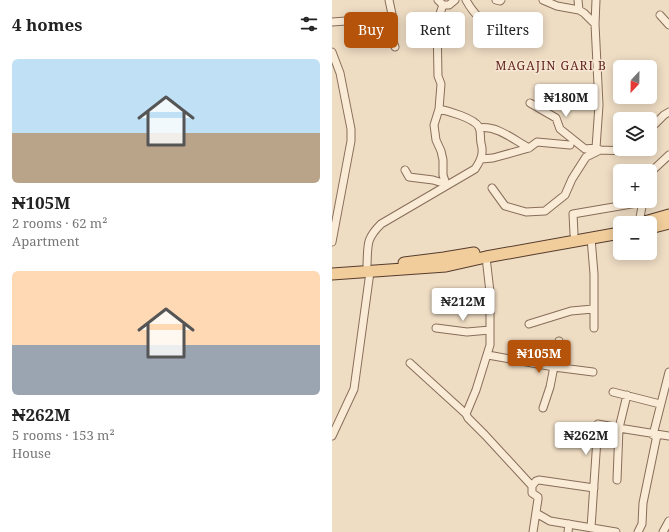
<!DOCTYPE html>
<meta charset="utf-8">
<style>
:root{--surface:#fff;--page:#f6f6f6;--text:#222;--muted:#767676;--accent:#b45309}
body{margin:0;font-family:"Noto Serif",serif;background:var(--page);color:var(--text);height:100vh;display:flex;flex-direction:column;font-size:15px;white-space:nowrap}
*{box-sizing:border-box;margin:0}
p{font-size:13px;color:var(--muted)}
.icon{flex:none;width:22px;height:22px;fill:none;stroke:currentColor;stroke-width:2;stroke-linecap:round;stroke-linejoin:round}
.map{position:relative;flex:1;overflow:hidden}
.sheet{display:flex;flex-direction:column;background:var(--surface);width:332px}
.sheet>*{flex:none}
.guide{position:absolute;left:12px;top:12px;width:265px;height:36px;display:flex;gap:8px}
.needle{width:26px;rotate:202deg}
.controls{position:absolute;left:281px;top:60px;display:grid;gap:8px}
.controls a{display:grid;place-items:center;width:44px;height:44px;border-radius:6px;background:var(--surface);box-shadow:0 2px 10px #0003;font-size:20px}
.price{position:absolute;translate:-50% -34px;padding:0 9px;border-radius:4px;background:#fff;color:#222;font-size:13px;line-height:26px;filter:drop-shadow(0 1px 2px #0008)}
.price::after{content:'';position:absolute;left:50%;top:24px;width:12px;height:9px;margin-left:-6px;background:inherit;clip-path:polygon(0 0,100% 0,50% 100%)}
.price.current{background:var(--accent);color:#fff}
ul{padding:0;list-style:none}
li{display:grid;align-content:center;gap:8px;height:212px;padding:0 12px}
li span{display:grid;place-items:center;height:124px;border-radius:6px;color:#555}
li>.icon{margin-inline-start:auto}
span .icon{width:72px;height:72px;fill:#fffc;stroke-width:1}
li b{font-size:17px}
h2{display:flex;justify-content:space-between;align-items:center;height:48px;padding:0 12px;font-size:17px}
.chip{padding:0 14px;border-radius:6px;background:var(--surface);box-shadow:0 2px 10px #0003;font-size:14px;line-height:36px}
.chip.current{background:var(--accent);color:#fff}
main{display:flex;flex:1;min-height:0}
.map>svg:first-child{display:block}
</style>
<main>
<section class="sheet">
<h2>4 homes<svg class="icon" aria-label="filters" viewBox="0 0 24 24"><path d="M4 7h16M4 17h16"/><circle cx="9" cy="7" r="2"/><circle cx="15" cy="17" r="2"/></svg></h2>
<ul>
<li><span style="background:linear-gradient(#bfe0f5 60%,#b9a48a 0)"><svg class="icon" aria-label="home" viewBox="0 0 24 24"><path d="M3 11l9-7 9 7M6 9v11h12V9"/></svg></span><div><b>₦105M</b><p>2 rooms · 62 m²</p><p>Apartment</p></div></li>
<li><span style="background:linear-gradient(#ffd9b3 60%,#9aa5b1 0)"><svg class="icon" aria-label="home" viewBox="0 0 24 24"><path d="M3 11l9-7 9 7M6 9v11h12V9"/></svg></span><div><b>₦262M</b><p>5 rooms · 153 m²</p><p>House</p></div></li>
</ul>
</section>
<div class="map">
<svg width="337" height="532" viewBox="0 0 337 532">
<rect width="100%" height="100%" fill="#eedcc3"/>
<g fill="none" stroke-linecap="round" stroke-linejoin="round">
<defs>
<path id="minor" d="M 57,0 L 61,19 L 60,38 L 63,47
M 106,0 L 111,5 L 105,22 L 106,76 L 109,84 L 107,109 L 102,125 L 104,140 L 109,151 L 111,160 L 111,175 L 114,184
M 134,0 C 144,19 160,29 178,41
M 164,0 L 168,1 L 169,0
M 211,0 L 225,6 L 247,10 L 252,13 L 263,24
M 246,0 L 247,10
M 264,0 L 263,24 L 267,105 L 264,148
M 111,5 L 117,5 L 123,0
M 328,15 L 337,25
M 0,22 L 14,21 L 33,28 L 60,30
M 0,52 L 8,73 L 19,129 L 19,141 L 0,242
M 198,103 L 224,118 L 228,129 L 253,149 L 264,148 L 268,150
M 147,128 C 165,125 182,140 197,148
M 318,129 L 332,115 L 337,112
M 149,159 L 161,158 L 197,148 L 205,142 L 238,145
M 73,170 L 77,177 L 101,180 L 114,184
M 318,176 L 322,169 L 337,155
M 160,188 L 173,206 L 194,212 L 213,211 L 233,195 L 240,179 L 254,157 L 268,150 L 296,151 L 298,149
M 307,223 L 311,201
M 242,234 L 241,214 L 311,202
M 259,238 L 262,274 L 262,328
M 154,257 L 158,292 L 158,345 L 144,390 L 134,414 L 136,418 L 153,435 L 200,486 L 200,493 L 206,497 L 206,499 L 201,532
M 35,265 C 36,244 34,239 49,224 L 143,169 C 149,160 152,153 149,143 C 148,138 149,131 147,127 C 142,118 116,111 107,109
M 197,324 L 239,311 L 261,309
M 104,328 L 135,332 L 158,330
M 156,355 L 222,367 L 261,372
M 78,363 L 134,414
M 281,392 L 328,404
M 295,395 L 287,428 L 337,436
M 211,408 L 218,387 L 227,341
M 321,435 L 337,372
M 0,436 L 22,389 L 38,272
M 200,486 L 204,481 L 207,480 L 262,488
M 204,513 L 218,521 L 284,532
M 259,528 L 266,424 L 287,428 L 285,480
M 236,532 L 237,524
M 306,532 L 310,524 L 311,503 L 325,435
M 331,532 L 337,521"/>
<path id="primary" d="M 309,223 L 337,215
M 318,228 L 337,223
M 72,263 L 112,258 L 142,253
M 0,274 L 114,266 L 154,257 L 288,233"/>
</defs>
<use href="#minor" stroke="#886d5a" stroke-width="9"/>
<use href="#primary" stroke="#563c2e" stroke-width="13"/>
<use href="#minor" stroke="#f9ebd6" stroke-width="7"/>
<use href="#primary" stroke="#f1cd9b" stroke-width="11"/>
</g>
<g text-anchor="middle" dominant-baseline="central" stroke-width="3" stroke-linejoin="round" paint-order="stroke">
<g font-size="12" letter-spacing="1" fill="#64251e" stroke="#f5e7d3">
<text x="219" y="65">MAGAJIN GARI B</text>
</g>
</g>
</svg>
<div class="controls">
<a><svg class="needle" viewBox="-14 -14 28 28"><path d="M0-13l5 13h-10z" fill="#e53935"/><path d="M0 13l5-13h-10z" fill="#767676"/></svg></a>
<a><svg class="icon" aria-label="layers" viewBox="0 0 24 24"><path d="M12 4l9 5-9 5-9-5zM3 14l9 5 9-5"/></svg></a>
<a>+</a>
<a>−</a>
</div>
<b class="price" style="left:234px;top:118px">₦180M</b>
<b class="price" style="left:131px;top:322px">₦212M</b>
<b class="price current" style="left:207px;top:374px">₦105M</b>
<b class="price" style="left:254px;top:456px">₦262M</b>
<div class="guide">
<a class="chip current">Buy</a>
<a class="chip">Rent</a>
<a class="chip">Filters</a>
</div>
</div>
</main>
